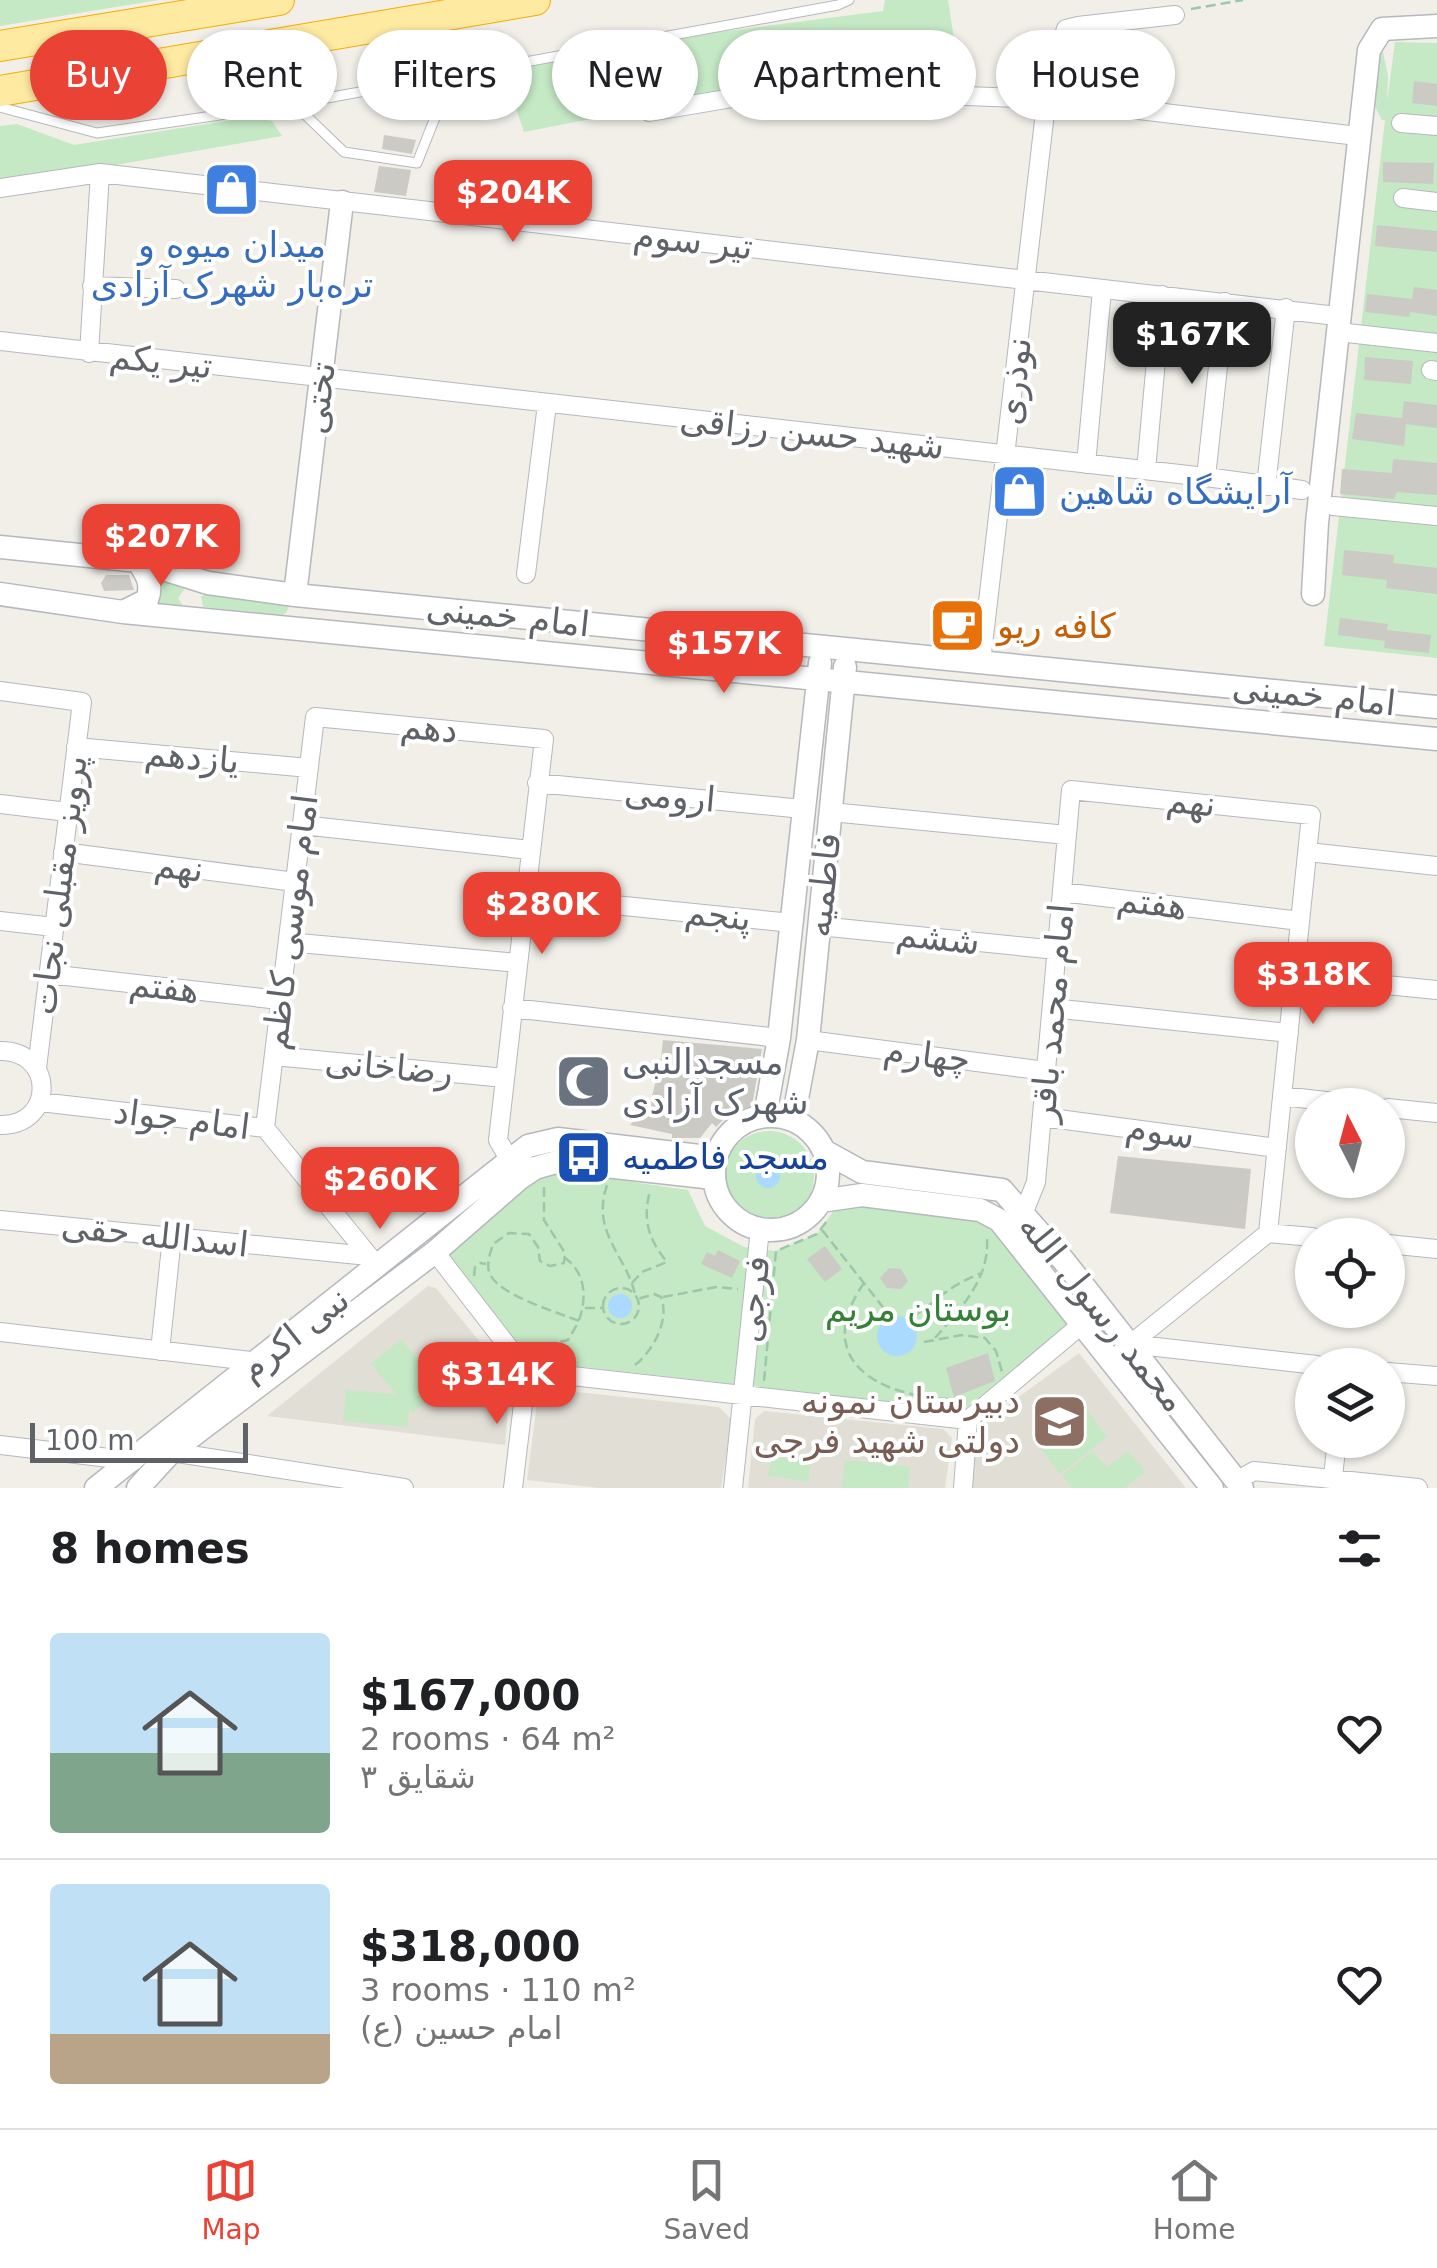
<!DOCTYPE html>
<meta charset="utf-8">
<style>
:root{--surface:#fff;--page:#f6f6f6;--text:#202124;--muted:#757577;--line:#e0e0e0;--accent:#ea4335}
body{margin:0;font-family:"DejaVu Sans",Cairo,sans-serif;background:var(--page);color:var(--text);height:100vh;display:flex;flex-direction:column;font-size:38px;white-space:nowrap}
*{box-sizing:border-box;margin:0}
p{font-size:32px;color:var(--muted)}
.icon{flex:none;width:55px;height:55px;fill:none;stroke:currentColor;stroke-width:2;stroke-linecap:round;stroke-linejoin:round}
.map{position:relative;height:1488px;overflow:hidden}
.sheet{display:flex;flex-direction:column;background:var(--surface);flex:1}
.sheet>*{flex:none}
.top-card{position:absolute;left:30px;top:30px;width:1378px;height:90px;display:flex;gap:20px}
.needle{width:65px;rotate:354deg}
.fabs{position:absolute;left:1295px;top:1088px;display:grid;gap:20px}
.fabs a{display:grid;place-items:center;width:110px;height:110px;border-radius:50%;background:var(--surface);box-shadow:0 2px 8px #0004;font-size:50px}
.scale{position:absolute;left:30px;bottom:25px;width:218px;box-sizing:border-box;padding-left:10px;border:5px solid #5f6368;border-top:0;font-size:28px;line-height:35px;white-space:nowrap;color:#5f6368;-webkit-text-stroke:8px #fff;paint-order:stroke}
.price{position:absolute;translate:-50% -85px;padding:0 22px;border-radius:20px;background:var(--accent);color:#fff;font-size:32px;line-height:65px;filter:drop-shadow(0 2px 5px #0008)}
.price::after{content:'';position:absolute;left:50%;top:60px;width:30px;height:22px;margin-left:-15px;background:inherit;clip-path:polygon(0 0,100% 0,50% 100%)}
.price.current{background:#222;color:#fff}
ul{padding:0;list-style:none}
li{display:flex;align-items:center;gap:30px;height:250px;padding:0 50px}
li+li{border-top:2px solid var(--line)}
li span{display:grid;place-items:center;flex:none;width:280px;height:200px;border-radius:10px;color:#555}
li>.icon{margin-inline-start:auto}
span .icon{width:120px;height:120px;fill:#fffc;stroke-width:1}
li b{font-size:42px}
h2{display:flex;justify-content:space-between;align-items:center;height:120px;padding:0 50px;font-size:42px}
.tag{padding:0 35px;border-radius:45px;background:var(--surface);box-shadow:0 2px 8px #0004;font-size:35px;line-height:90px}
.tag.current{background:var(--accent);color:#fff}
.tabs{display:flex;justify-content:space-around;align-items:center;height:140px;border-top:2px solid var(--line);background:var(--surface);font-size:28px;color:var(--muted)}
.tabs a{display:grid;justify-items:center;gap:5px}
.tabs .current{color:var(--accent)}
.map>svg:first-child{display:block}
</style>
<div class="map">
<svg width="1437" height="1488" viewBox="0 0 1437 1488">
<rect width="100%" height="100%" fill="#f1efe8"/>
<path fill="#e1ded6" d="M 428,1286 L 436,1288 L 505,1373 L 510,1385 L 505,1445 L 267,1416 Z
M 1079,1353 L 1186,1488 L 971,1488 L 975,1429 Z
M 539,1388 L 719,1407 L 732,1420 L 721,1488 L 600,1488 L 527,1480 Z
M 764,1411 L 943,1429 L 952,1438 L 945,1488 L 748,1488 L 755,1419 Z"/>
<path fill="#c5e8c5" d="M 0,0 L 158,0 L 0,26 Z
M 885,0 L 948,0 L 954,39 L 939,52 L 906,59 L 918,89 L 792,80 L 524,132 L 503,70 L 712,33 L 883,11 Z
M 1395,42 L 1437,43 L 1437,658 L 1324,646 L 1385,120 L 1382,120 L 1369,96 L 1374,60 L 1383,52 L 1388,75 L 1387,102 Z
M 250,117 L 272,121 L 282,136 L 0,185 L 0,126 L 17,124 L 74,145 Z
M 160,576 L 188,584 L 178,598 L 186,610 L 150,607 C 160,600 165,588 160,576 Z
M 206,595 L 285,602 L 289,606 L 286,613 L 282,615 L 203,607 L 201,596 Z
M724 1176a45 45 0 1 1 90 0a45 45 0 1 1-90 0Z
M 550,1170 L 688,1190 L 705,1226 L 744,1247 L 775,1251 L 817,1234 L 839,1203 L 982,1219 L 1071,1325 L 963,1410 L 531,1361 L 447,1253 Z
M 401,1339 L 443,1388 L 413,1413 L 409,1409 L 407,1427 L 343,1421 L 346,1390 L 396,1394 L 371,1364 Z
M 1087,1410 L 1107,1437 L 1060,1474 L 1039,1447 Z
M 1093,1451 L 1107,1467 L 1128,1451 L 1145,1472 L 1125,1488 L 1072,1488 L 1062,1475 Z
M 772,1456 L 811,1462 L 808,1482 L 768,1475 Z
M 845,1460 L 910,1467 L 908,1488 L 842,1488 Z"/>
<path fill="#aadaff" d="M756 1176a12 12 0 1 1 24 0a12 12 0 1 1-24 0Z
M608 1306a12 12 0 1 1 24 0a12 12 0 1 1-24 0Z
M877 1336a20 20 0 1 1 40 0a20 20 0 1 1-40 0Z"/>
<path fill="#cccac5" d="M 1414,81 L 1437,84 L 1437,106 L 1412,103 Z
M 384,135 L 416,140 L 412,154 L 382,149 Z
M 1383,162 L 1434,163 L 1433,184 L 1383,182 Z
M 379,166 L 411,170 L 406,196 L 374,192 Z
M 1377,225 L 1437,231 L 1437,252 L 1375,246 Z
M 1414,287 L 1437,290 L 1437,316 L 1410,312 L 1409,317 L 1365,312 L 1367,294 L 1412,299 Z
M 1365,357 L 1413,361 L 1411,384 L 1364,380 Z
M 1404,401 L 1437,405 L 1437,428 L 1406,424 L 1404,446 L 1352,439 L 1356,413 L 1402,418 Z
M 1393,459 L 1437,463 L 1437,495 L 1397,492 L 1394,499 L 1340,494 L 1342,469 L 1392,473 Z
M 1344,550 L 1394,555 L 1393,563 L 1437,568 L 1437,594 L 1386,588 L 1387,580 L 1342,575 Z
M 106,575 L 129,575 L 134,590 L 104,591 L 101,583 Z
M 1340,618 L 1388,624 L 1387,630 L 1431,635 L 1429,653 L 1384,648 L 1385,641 L 1338,635 Z
M 663,1040 L 762,1049 L 752,1106 L 731,1112 L 716,1127 L 712,1123 L 700,1138 L 672,1138 L 672,1134 L 630,1125 L 651,1101 L 656,1080 L 653,1069 L 661,1058 Z
M 1118,1156 L 1251,1169 L 1245,1229 L 1110,1213 Z
M 825,1246 L 842,1269 L 825,1282 L 807,1259 Z
M 718,1250 L 740,1261 L 732,1278 L 701,1264 L 707,1252 L 715,1256 Z
M 889,1268 L 901,1269 L 908,1281 L 901,1289 L 887,1288 L 880,1278 Z
M 988,1353 L 995,1381 L 954,1397 L 946,1368 Z"/>
<g fill="none" stroke-linecap="round" stroke-linejoin="round">
<defs>
<path id="service" d="M 294,104 L 344,152 L 417,163 L 440,105 L 477,70
M 0,107 L 97,133 L 294,104 L 838,5 L 849,0"/>
<path id="minor" d="M 649,112 L 786,89 L 1047,99 L 1349,135
M 1401,123 L 1437,126
M 0,188 L 100,173 L 1328,315
M 1403,198 L 1437,202
M 92,286 L 176,289
M 1338,332 L 1437,343
M 0,341 L 1206,477 L 1302,490
M 89,353 L 100,173
M 1431,370 L 1437,371
M 1086,464 L 1102,290
M 1146,470 L 1162,295
M 1206,477 L 1225,302
M 1266,486 L 1286,308
M 1333,506 L 1437,516
M 526,574 L 547,404
M 981,662 L 1049,78 L 1066,29 L 1078,26 L 1175,15
M 0,691 L 82,702 L 37,1068
M 76,747 L 309,768
M 537,783 L 803,809
M 0,804 L 68,812
M 831,812 L 1067,835
M 302,825 L 530,850
M 63,852 L 295,882
M 1308,852 L 1437,866
M 1062,892 L 1300,921
M 525,896 L 792,923
M 0,921 L 54,927
M 819,926 L 1057,950
M 288,942 L 518,963
M 48,974 L 280,1000
M 1295,976 L 1437,990
M 512,1008 L 779,1038
M 1052,1008 L 1289,1033
M 808,1040 L 1046,1071
M 0,1051 C 55,1050 56,1126 0,1125
M 274,1056 L 505,1078
M 1282,1096 L 1361,1105
M 40,1102 L 265,1128 L 378,1267
M 1388,1108 L 1437,1113
M 1043,1117 L 1277,1148
M 265,1128 L 315,717 L 544,739 L 498,1140 L 514,1168
M 0,1220 L 369,1256
M 1015,1221 L 1024,1212 L 1036,1182 L 1071,790 L 1311,815 L 1268,1233
M 1388,1244 L 1437,1249
M 435,1252 L 527,1371 L 968,1420 L 1081,1325
M 0,1332 L 259,1362
M 1130,1344 L 1317,1365
M 160,1351 L 172,1237
M 1122,1351 L 1268,1233 L 1312,1237
M 1388,1372 L 1437,1376
M 0,1445 L 134,1461
M 171,1452 L 404,1488
M 1333,1477 L 1337,1440
M 1236,1481 L 1254,1471 L 1418,1488
M 513,1488 L 527,1371
M 733,1488 L 760,1229
M 963,1488 L 968,1420"/>
<path id="tertiary" d="M 0,547 L 138,561 L 208,583 L 295,595 L 1437,707
M 0,594 L 123,612 L 1437,739
M 1313,594 L 1317,523 L 1369,50 L 1382,29 L 1437,26
M 295,595 L 342,202
M 123,612 L 147,600 C 153,584 147,575 138,561
M 765,1116 L 779,1038 L 820,663
M714 1173a57 57 0 1 1 114 0a57 57 0 1 1-114 0Z
M 793,1120 L 808,1040 L 845,667
M 824,1151 L 862,1172 L 1002,1190 L 1064,1261 L 1242,1488
M 821,1201 L 862,1195 L 980,1210 L 999,1220 L 1212,1488
M 96,1488 L 528,1146 L 558,1139 L 716,1158
M 138,1488 L 171,1452 L 435,1252 L 520,1178 L 535,1168 L 560,1161 L 714,1178"/>
<path id="trunk" d="M 0,46 L 279,0
M 0,91 L 535,0"/>
</defs>
<use href="#service" stroke="#b5b8bc" stroke-width="11"/>
<use href="#minor" stroke="#b5b8bc" stroke-width="20"/>
<use href="#tertiary" stroke="#b5b8bc" stroke-width="25"/>
<use href="#trunk" stroke="#f9ab00" stroke-width="32"/>
<path stroke="#9cc7a9" stroke-width="2.5" stroke-dasharray="10 5" stroke-linecap="butt" d="M 1191,9 L 1243,0
M 607,1185 C 591,1233 625,1253 635,1294
M 822,1230 L 886,1311
M 564,1257 C 586,1273 587,1297 579,1320
M 474,1276 L 475,1267 L 480,1263 L 486,1264
M 632,1283 L 642,1272 L 667,1262 C 649,1240 642,1220 650,1191
M 864,1283 C 805,1368 894,1402 966,1399
M603 1306a18 18 0 1 1 36 0a18 18 0 1 1-36 0Z
M 663,1297 L 716,1287 L 738,1289
M 585,1308 L 602,1308
M 915,1315 C 943,1297 949,1285 982,1273
M 935,1338 C 961,1308 990,1279 987,1237
M 924,1342 L 962,1335 L 985,1338 L 996,1351 L 1002,1372
M 531,1348 L 568,1340 L 579,1321 C 557,1312 502,1296 491,1276 C 485,1266 490,1254 493,1244 L 509,1233 L 529,1234 L 538,1247 L 540,1261 L 550,1266 L 564,1263 L 565,1253 L 544,1220 L 544,1186
M 635,1365 C 653,1351 670,1320 661,1297 L 654,1294 L 638,1299
M 764,1381 L 776,1251 L 817,1234 L 827,1221"/>
<use href="#service" stroke="#fff" stroke-width="9"/>
<use href="#minor" stroke="#fff" stroke-width="18"/>
<use href="#tertiary" stroke="#fff" stroke-width="22"/>
<use href="#trunk" stroke="#feeaa1" stroke-width="30"/>
</g>
<defs>
<symbol id="shop-square" viewBox="-11 -11 22 22"><rect x="-9" y="-9" width="18" height="18" rx="4" fill="#3f7fe0" stroke="#fff"/><path d="M-5-2.5h2.3a2.7 3.5 0 0 1 5.4 0H5L5.5 6h-11ZM-1.5-2.5h3a1.5 2.3 0 0 0-3 0Z" fill="#fff"/></symbol>
<symbol id="cafe-square" viewBox="-11 -11 22 22"><rect x="-9" y="-9" width="18" height="18" rx="4" fill="#e8710a" stroke="#fff"/><path d="M-5.5-4.5H6V0H3Q3 3.5 0 3.5H-2.5Q-5.5 3.5-5.5 0ZM3-3.2v2h1.7v-2ZM-6 4.5H4V6H-6Z" fill="#fff"/></symbol>
<symbol id="mosque-square" viewBox="-11 -11 22 22"><rect x="-9" y="-9" width="18" height="18" rx="4" fill="#6b7280" stroke="#fff"/><path d="M3.5-4.9A6 6 0 1 0 3.5 4.9A5 5 0 1 1 3.5-4.9Z" fill="#fff"/></symbol>
<symbol id="bus-square" viewBox="-11 -11 22 22"><rect x="-9" y="-9" width="18" height="18" rx="4" fill="#1a4fb4" stroke="#fff"/><path d="M-5-6H5V4H4V6H2V4H-2V6H-4V4H-5ZM-3.5-4V0h7V-4ZM-3.5 1.2v1.5H-2V1.2ZM2 1.2v1.5H3.5V1.2Z" fill="#fff"/></symbol>
<symbol id="school-square" viewBox="-11 -11 22 22"><rect x="-9" y="-9" width="18" height="18" rx="4" fill="#8d6e63" stroke="#fff"/><path d="M0-5L7-2L0 1L-7-2ZM-4 1L0 2.5L4 1V4Q0 6-4 4Z" fill="#fff"/></symbol>
</defs>
<g fill-rule="evenodd">
<use href="#shop-square" x="200" y="158" width="63" height="63"/>
<use href="#shop-square" x="988" y="460" width="63" height="63"/>
<use href="#cafe-square" x="926" y="594" width="63" height="63"/>
<use href="#mosque-square" x="552" y="1050" width="63" height="63"/>
<use href="#bus-square" x="552" y="1126" width="63" height="63"/>
<use href="#school-square" x="1028" y="1390" width="63" height="63"/>
</g>
<g text-anchor="middle" dominant-baseline="central" stroke-width="8" stroke-linejoin="round" paint-order="stroke">
<g font-size="35" fill="#5f6368" stroke="#fff">
<text transform="translate(693 241) rotate(6)">تیر سوم</text>
<text transform="translate(161 361) rotate(6)">تیر یکم</text>
<text transform="translate(1014 381) rotate(-83)">نوذری</text>
<text transform="translate(319 398) rotate(-83)">تختی</text>
<text transform="translate(812 433) rotate(6)">شهید حسن رزاقی</text>
<text transform="translate(508 616) rotate(6)">امام خمینی</text>
<text transform="translate(1314 695) rotate(6)">امام خمینی</text>
<text transform="translate(429 728) rotate(5)">دهم</text>
<text transform="translate(192 757) rotate(5)">یازدهم</text>
<text transform="translate(670 796) rotate(5)">ارومی</text>
<text transform="translate(1191 802) rotate(6)">نهم</text>
<text transform="translate(179 867) rotate(7)">نهم</text>
<text transform="translate(59 885) rotate(-83)">پرویز مقبلی نجات</text>
<text transform="translate(823 885) rotate(-84)">فاطمیه</text>
<text transform="translate(1152 903) rotate(7)">هفتم</text>
<text transform="translate(718 915) rotate(6)">پنجم</text>
<text transform="translate(290 922) rotate(-83)">امام موسی کاظم</text>
<text transform="translate(938 938) rotate(6)">ششم</text>
<text transform="translate(164 987) rotate(6)">هفتم</text>
<text transform="translate(1052 1013) rotate(-85)">امام محمد باقر</text>
<text transform="translate(927 1055) rotate(7)">چهارم</text>
<text transform="translate(389 1067) rotate(5)">رضاخانی</text>
<text transform="translate(182 1119) rotate(7)">امام جواد</text>
<text transform="translate(1160 1132) rotate(8)">سوم</text>
<text transform="translate(155 1235) rotate(6)">اسدالله حقی</text>
<text transform="translate(753 1299) rotate(-84)">فرجی</text>
<text transform="translate(1103 1313) rotate(51)">محمد رسول الله</text>
<text transform="translate(294 1334) rotate(-38)">نبی اکرم</text>
</g>
<g font-size="35" fill="#366cbe" stroke="#fff">
<text x="232" y="245">میدان میوه و<tspan x="232" dy="40">تره‌بار شهرک آزادی</tspan></text>
<text x="1059" y="492" text-anchor="start">آرایشگاه شاهین</text>
</g>
<g font-size="35" fill="#c56008" stroke="#fff" text-anchor="start">
<text x="997" y="626">کافه ریو</text>
</g>
<g font-size="35" fill="#5b616d" stroke="#fff" text-anchor="start">
<text x="622" y="1062">مسجدالنبی<tspan x="622" dy="40">شهرک آزادی</tspan></text>
</g>
<g font-size="35" fill="#164399" stroke="#fff" text-anchor="start">
<text x="622" y="1157">مسجد فاطمیه</text>
</g>
<g font-size="35" fill="#348238" stroke="#fff">
<text x="918" y="1309">بوستان مریم</text>
</g>
<g font-size="35" fill="#785e54" stroke="#fff" text-anchor="end">
<text x="1020" y="1401">دبیرستان نمونه<tspan x="1020" dy="40">دولتی شهید فرجی</tspan></text>
</g>
</g>
</svg>
<div class="fabs">
<a><svg class="needle" viewBox="-14 -14 28 28"><path d="M0-13l5 13h-10z" fill="#e53935"/><path d="M0 13l5-13h-10z" fill="#757577"/></svg></a>
<a><svg class="icon" aria-label="locate" viewBox="0 0 24 24"><circle cx="12" cy="12" r="6"/><path d="M12 2v4M12 18v4M2 12h4M18 12h4"/></svg></a>
<a><svg class="icon" aria-label="layers" viewBox="0 0 24 24"><path d="M12 4l9 5-9 5-9-5zM3 14l9 5 9-5"/></svg></a>
</div>
<div class="scale">100 m</div>
<b class="price" style="left:513px;top:245px">$204K</b>
<b class="price current" style="left:1192px;top:387px">$167K</b>
<b class="price" style="left:161px;top:589px">$207K</b>
<b class="price" style="left:724px;top:696px">$157K</b>
<b class="price" style="left:542px;top:957px">$280K</b>
<b class="price" style="left:1313px;top:1027px">$318K</b>
<b class="price" style="left:380px;top:1232px">$260K</b>
<b class="price" style="left:497px;top:1427px">$314K</b>
<div class="top-card">
<a class="tag current">Buy</a>
<a class="tag">Rent</a>
<a class="tag">Filters</a>
<a class="tag">New</a>
<a class="tag">Apartment</a>
<a class="tag">House</a>
</div>
</div>
<section class="sheet">
<h2>8 homes<svg class="icon" aria-label="filters" viewBox="0 0 24 24"><path d="M4 7h16M4 17h16"/><circle cx="9" cy="7" r="2"/><circle cx="15" cy="17" r="2"/></svg></h2>
<ul>
<li><span style="background:linear-gradient(#bfe0f5 60%,#7fa58c 0)"><svg class="icon" aria-label="home" viewBox="0 0 24 24"><path d="M3 11l9-7 9 7M6 9v11h12V9"/></svg></span><div><b>$167,000</b><p>2 rooms · 64 m²</p><p>شقایق ۳</p></div><svg class="icon" aria-label="heart" viewBox="0 0 24 24"><path d="M12 20l-8-8c-3-5 5-10 8-4 3-6 11-1 8 4z"/></svg></li>
<li><span style="background:linear-gradient(#bfe0f5 75%,#b9a48a 0)"><svg class="icon" aria-label="home" viewBox="0 0 24 24"><path d="M3 11l9-7 9 7M6 9v11h12V9"/></svg></span><div><b>$318,000</b><p>3 rooms · 110 m²</p><p>امام حسین (ع)</p></div><svg class="icon" aria-label="heart" viewBox="0 0 24 24"><path d="M12 20l-8-8c-3-5 5-10 8-4 3-6 11-1 8 4z"/></svg></li>
</ul>
</section>
<nav class="tabs">
<a class="current"><svg class="icon" aria-label="map" viewBox="0 0 24 24"><path d="M3 6l6-2 6 2 6-2v14l-6 2-6-2-6 2zM9 4v14M15 6v14"/></svg>Map</a>
<a><svg class="icon" aria-label="saved" viewBox="0 0 24 24"><path d="M7 4h10v16l-5-4-5 4z"/></svg>Saved</a>
<a><svg class="icon" aria-label="home" viewBox="0 0 24 24"><path d="M3 11l9-7 9 7M6 9v11h12V9"/></svg>Home</a>
</nav>
